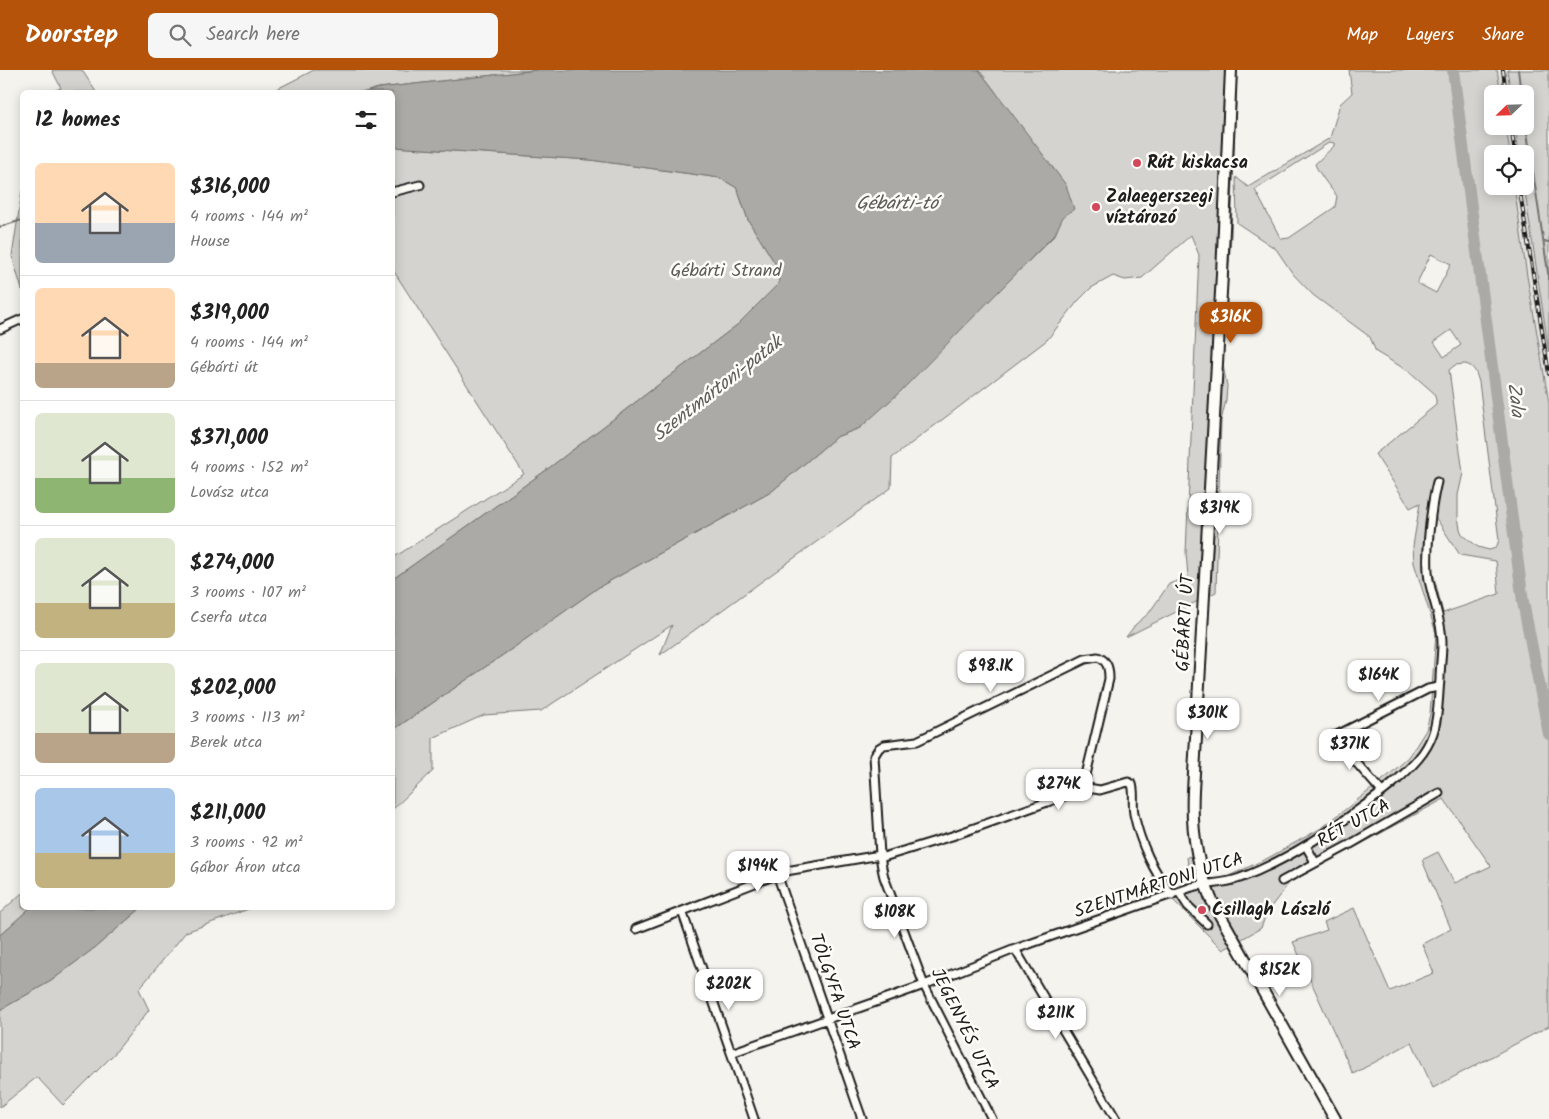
<!DOCTYPE html>
<meta charset="utf-8">
<style>
:root{--surface:#fff;--page:#f6f6f6;--text:#222;--muted:#767676;--line:#e0e0e0;--accent:#b45309}
body{margin:0;font-family:Kalam,sans-serif;background:var(--page);color:var(--text);height:100vh;display:flex;flex-direction:column;font-size:19px;white-space:nowrap}
*{box-sizing:border-box;margin:0}
p{font-size:16px;color:var(--muted)}
.icon{flex:none;width:28px;height:28px;fill:none;stroke:currentColor;stroke-width:2;stroke-linecap:round;stroke-linejoin:round}
.map{position:relative;flex:1;overflow:hidden}
.drawer{position:absolute;left:20px;top:20px;width:375px;height:820px;display:flex;flex-direction:column;background:var(--surface);border-radius:8px;box-shadow:0 2px 12px #0003}
.drawer>*{flex:none}
.needle{width:32px;rotate:247deg}
.tools{position:absolute;left:1484px;top:15px;display:grid;gap:10px}
.tools a{display:grid;place-items:center;width:50px;height:50px;border-radius:8px;background:var(--surface);box-shadow:0 2px 12px #0003;font-size:25px}
.price{position:absolute;translate:-50% -42px;padding:0 11px;border-radius:10px;background:#fff;color:#222;font-size:16px;line-height:32px;filter:drop-shadow(0 1px 2px #0008)}
.price::after{content:'';position:absolute;left:50%;top:30px;width:15px;height:11px;margin-left:-8px;background:inherit;clip-path:polygon(0 0,100% 0,50% 100%)}
.price.current{background:var(--accent);color:#fff}
ul{padding:0;list-style:none}
li{display:flex;align-items:center;gap:15px;height:125px;padding:0 15px}
li+li{border-top:1px solid var(--line)}
li span{display:grid;place-items:center;flex:none;width:140px;height:100px;border-radius:8px;color:#555}
li>.icon{margin-inline-start:auto}
span .icon{width:60px;height:60px;fill:#fffc;stroke-width:1}
li b{font-size:21px}
h2{display:flex;justify-content:space-between;align-items:center;height:60px;padding:0 15px;font-size:21px}
header{display:flex;align-items:center;gap:30px;box-sizing:border-box;height:70px;padding:0 25px;background:var(--accent);color:#fff}
header strong{font-size:24px}
nav{display:flex;gap:28px;margin-inline-start:auto;font-size:18px}
.search{width:350px;height:45px;background:var(--page);display:flex;align-items:center;gap:12px;box-sizing:border-box;padding:0 18px;border-radius:8px;color:var(--muted);font-size:19px}
.map>svg:first-child{display:block}
</style>
<header>
<strong>Doorstep</strong>
<div class="search"><svg class="icon" aria-label="search" viewBox="0 0 24 24"><circle cx="10" cy="10" r="6"/><path d="M15 15l6 6"/></svg>Search here</div>
<nav><a>Map</a><a>Layers</a><a>Share</a></nav>
</header>
<div class="map">
<svg width="1549" height="1049" viewBox="0 0 1549 1049">
<rect width="100%" height="100%" fill="#f4f3ee"/>
<filter id="ink" filterUnits="userSpaceOnUse"><feTurbulence type="fractalNoise" baseFrequency=".02" numOctaves="2"/><feDisplacementMap in="SourceGraphic" scale="10" xChannelSelector="R" yChannelSelector="G"/><feConvolveMatrix kernelMatrix="1 2 1 2 8 2 1 2 1" color-interpolation-filters="sRGB"/></filter>
<g filter="url(#ink)">
<path fill="#e4e3de" d="M 1497,0 L 1507,0 L 1511,24 L 1501,24 Z
M 1506,56 L 1515,56 L 1519,84 L 1510,84 Z
M 1514,116 L 1524,116 L 1549,282 L 1549,333 L 1527,206 Z"/>
<path fill="#d4d3cf" stroke="#787876" fill-rule="evenodd" d="M 52,0 L 82,0 L 96,22 L 50,22 L 61,18 Z
M 314,0 L 538,0 L 379,18 L 365,22 L 271,22 Z
M 979,0 L 1237,0 L 1231,166 L 1222,290 L 1227,316 L 1226,330 L 1221,351 L 1216,522 L 1126,567 L 1136,554 L 1149,543 L 1169,514 L 1188,507 L 1186,482 L 1199,185 L 1191,165 L 1142,208 L 1125,210 L 1113,206 L 1091,218 L 1078,231 L 1047,270 L 892,388 L 891,418 L 660,585 L 672,555 L 541,641 L 484,645 L 433,668 L 433,701 L 393,739 L 393,660 L 516,576 L 599,517 L 771,422 L 836,367 L 860,358 L 1055,165 L 1062,147 L 995,21 Z
M 1349,0 L 1497,0 L 1501,24 L 1492,24 L 1492,56 L 1506,56 L 1510,84 L 1492,84 L 1492,116 L 1514,116 L 1527,206 L 1549,333 L 1549,956 L 1433,1018 L 1412,972 L 1353,1004 L 1293,872 L 1327,860 L 1324,852 L 1354,838 L 1390,921 L 1434,903 L 1422,874 L 1451,859 L 1422,790 L 1438,782 L 1455,813 L 1491,796 L 1444,729 L 1289,813 L 1267,842 L 1261,858 L 1223,880 L 1174,831 L 1166,821 L 1190,812 L 1187,787 L 1203,783 L 1211,810 L 1220,810 L 1268,788 L 1323,757 L 1389,705 L 1409,687 L 1426,660 L 1430,644 L 1436,563 L 1414,493 L 1413,476 L 1420,433 L 1410,438 L 1375,384 L 1436,335 L 1436,330 L 1434,323 L 1410,302 L 1376,282 L 1370,267 L 1313,225 L 1293,204 L 1276,179 L 1237,153 L 1236,107 L 1248,117 L 1330,68 L 1340,34 L 1352,23 ZM 1330,72 L 1334,73 L 1334,76 L 1315,94 C 1317,101 1331,119 1337,126 L 1335,137 L 1289,168 L 1281,169 L 1255,120 ZM 1431,184 L 1451,194 L 1436,223 L 1417,213 ZM 1451,260 L 1461,275 L 1444,287 L 1434,272 ZM 1465,294 C 1475,296 1476,303 1479,312 L 1499,470 L 1496,478 L 1489,480 L 1478,477 L 1462,464 L 1460,459 L 1458,447 L 1458,425 L 1463,403 L 1449,300 L 1455,295 ZM 1434,445 L 1460,485 L 1496,491 L 1499,524 L 1443,543 L 1430,491 Z
M 1507,0 L 1549,0 L 1549,282 L 1524,116 L 1525,84 L 1519,84 L 1515,56 L 1525,56 L 1525,24 L 1511,24 Z
M 393,77 L 590,90 L 720,108 L 737,118 L 748,150 L 778,198 L 779,213 L 737,255 L 545,401 L 393,509 L 393,488 L 524,404 L 393,200 Z
M 22,121 L 22,220 L 12,186 Z
M 22,823 L 22,838 L 30,838 L 0,865 L 0,843 Z
M 141,838 L 251,838 L 186,862 L 139,919 L 149,940 L 114,984 L 63,1035 L 37,1007 L 0,1037 L 0,940 L 51,911 L 97,876 Z"/>
<path fill="#abaaa6" stroke="#72716f" d="M 538,0 L 979,0 L 1066,115 L 1074,139 L 1063,147 L 1055,164 L 900,322 L 860,358 L 836,367 L 771,422 L 599,517 L 516,576 L 393,660 L 393,509 L 545,401 L 737,255 L 779,213 L 778,198 L 748,150 L 737,118 L 720,108 L 590,90 L 393,77 L 392,22 L 365,22 L 379,18 Z
M 30,838 L 141,838 L 97,876 L 51,911 L 0,940 L 0,865 Z"/>
<g fill="none" stroke-linecap="round" stroke-linejoin="round">
<path stroke="#72716f" stroke-width="2" d="M 1518,0 L 1521,24
M 1525,49 L 1549,209
M 0,157 L 22,150
M 1543,171 L 1549,172"/>
<path stroke="#abaaa6" stroke-width="12" d="M 1453,0 L 1523,532 L 1549,664"/>
<defs>
<path id="minor" d="M 392,122 L 420,115
M 0,259 L 22,249
M 1333,666 L 1382,722
M 1327,670 L 1428,619 L 1439,617
M 1082,717 L 1100,720 L 1128,712 L 1132,714 C 1135,723 1132,734 1134,744 C 1140,773 1154,803 1172,825
M 1306,776 L 1315,792
M 880,788 L 952,766 L 1078,721 L 1082,717 L 1085,709 L 1109,609 C 1109,599 1108,591 1098,587 L 1085,589 L 917,671 L 884,675 L 879,678 L 874,686 L 880,785 C 881,792 882,800 884,807 L 924,915 L 992,1049
M 777,804 L 862,1049
M 1282,811 L 1349,775 L 1439,723
M 1179,822 L 1188,836 L 1207,854
M 682,841 L 754,1049
M 636,859 L 786,801 L 880,785
M 1015,879 L 1116,1049
M 731,983 L 924,915 L 1015,879 L 1192,817 C 1208,813 1225,814 1240,808 C 1283,792 1322,767 1358,740 C 1379,725 1401,709 1418,689 C 1424,682 1430,672 1433,663 C 1439,646 1438,628 1440,610 C 1440,598 1442,585 1442,573 C 1442,551 1433,531 1429,510 C 1425,486 1431,436 1437,412"/>
<path id="secondary" d="M 1231,0 L 1222,204 L 1193,721 C 1191,759 1196,793 1211,829 L 1335,1049"/>
</defs>
<use href="#minor" stroke="#1c1c1c" stroke-width="11"/>
<use href="#secondary" stroke="#1c1c1c" stroke-width="14"/>
<use href="#minor" stroke="#fdfcf7" stroke-width="7"/>
<use href="#secondary" stroke="#fdfcf7" stroke-width="10"/>
<defs>
<path id="rail" d="M 1503,0 L 1506,24
M 1511,56 L 1515,84
M 1519,116 L 1549,304"/>
</defs>
<use href="#rail" stroke="#1c1c1c" stroke-width="4"/>
<use href="#rail" stroke="#fdfcf7" stroke-width="2" stroke-dasharray="5.5" stroke-linecap="butt"/>
</g>
</g>
<g fill="#d1495b" stroke="#fdfcf7" stroke-width="2">
<circle cx="1137" cy="93" r="5"/>
<circle cx="1096" cy="137" r="5"/>
<circle cx="1202" cy="840" r="5"/>
</g>
<g text-anchor="middle" dominant-baseline="central" stroke-width="5" stroke-linejoin="round" paint-order="stroke">
<g font-size="18" font-weight="bold" fill="#1c1c1c" stroke="#fdfcf7" text-anchor="start">
<text x="1147" y="93">Rút kiskacsa</text>
<text x="1106" y="127">Zalaegerszegi<tspan x="1106" dy="21">víztározó</tspan></text>
<text x="1212" y="840">Csillagh László</text>
</g>
<g font-size="18" fill="#5c5c5b" stroke="#fdfcf7">
<text x="726" y="201">Gébárti Strand</text>
</g>
<g font-size="18" fill="#1c1c1c" stroke="#fdfcf7">
<text transform="translate(1186 553) rotate(-87)">GÉBÁRTI ÚT</text>
<text transform="translate(1354 754) rotate(-29)">RÉT UTCA</text>
<text transform="translate(1159 816) rotate(-18)">SZENTMÁRTONI UTCA</text>
<text transform="translate(834 922) rotate(71)">TÖLGYFA UTCA</text>
<text transform="translate(964 959) rotate(64)">JEGENYÉS UTCA</text>
</g>
<g font-size="19" font-style="italic" fill="#5c5c5a" stroke="#fdfcf7">
<text x="897" y="134">Gébárti-tó</text>
<text transform="translate(718 319) rotate(-38)">Szentmártoni-patak</text>
<text transform="translate(1515 330) rotate(83)">Zala</text>
</g>
</g>
</svg>
<div class="tools">
<a><svg class="needle" viewBox="-14 -14 28 28"><path d="M0-13l5 13h-10z" fill="#e53935"/><path d="M0 13l5-13h-10z" fill="#767676"/></svg></a>
<a><svg class="icon" aria-label="locate" viewBox="0 0 24 24"><circle cx="12" cy="12" r="6"/><path d="M12 2v4M12 18v4M2 12h4M18 12h4"/></svg></a>
</div>
<b class="price current" style="left:1231px;top:274px">$316K</b>
<b class="price" style="left:1220px;top:465px">$319K</b>
<b class="price" style="left:991px;top:623px">$98.1K</b>
<b class="price" style="left:1379px;top:632px">$164K</b>
<b class="price" style="left:1208px;top:670px">$301K</b>
<b class="price" style="left:1350px;top:701px">$371K</b>
<b class="price" style="left:1059px;top:741px">$274K</b>
<b class="price" style="left:758px;top:823px">$194K</b>
<b class="price" style="left:895px;top:869px">$108K</b>
<b class="price" style="left:1280px;top:927px">$152K</b>
<b class="price" style="left:729px;top:941px">$202K</b>
<b class="price" style="left:1056px;top:970px">$211K</b>
<section class="drawer">
<h2>12 homes<svg class="icon" aria-label="filters" viewBox="0 0 24 24"><path d="M4 7h16M4 17h16"/><circle cx="9" cy="7" r="2"/><circle cx="15" cy="17" r="2"/></svg></h2>
<ul>
<li><span style="background:linear-gradient(#ffd9b3 60%,#9aa5b1 0)"><svg class="icon" aria-label="home" viewBox="0 0 24 24"><path d="M3 11l9-7 9 7M6 9v11h12V9"/></svg></span><div><b>$316,000</b><p>4 rooms · 144 m²</p><p>House</p></div></li>
<li><span style="background:linear-gradient(#ffd9b3 75%,#b9a48a 0)"><svg class="icon" aria-label="home" viewBox="0 0 24 24"><path d="M3 11l9-7 9 7M6 9v11h12V9"/></svg></span><div><b>$319,000</b><p>4 rooms · 144 m²</p><p>Gébárti út</p></div></li>
<li><span style="background:linear-gradient(#dfe7d0 65%,#8fb573 0)"><svg class="icon" aria-label="home" viewBox="0 0 24 24"><path d="M3 11l9-7 9 7M6 9v11h12V9"/></svg></span><div><b>$371,000</b><p>4 rooms · 152 m²</p><p>Lovász utca</p></div></li>
<li><span style="background:linear-gradient(#dfe7d0 65%,#c2b280 0)"><svg class="icon" aria-label="home" viewBox="0 0 24 24"><path d="M3 11l9-7 9 7M6 9v11h12V9"/></svg></span><div><b>$274,000</b><p>3 rooms · 107 m²</p><p>Cserfa utca</p></div></li>
<li><span style="background:linear-gradient(#dfe7d0 70%,#b9a48a 0)"><svg class="icon" aria-label="home" viewBox="0 0 24 24"><path d="M3 11l9-7 9 7M6 9v11h12V9"/></svg></span><div><b>$202,000</b><p>3 rooms · 113 m²</p><p>Berek utca</p></div></li>
<li><span style="background:linear-gradient(#a9c7e8 65%,#c2b280 0)"><svg class="icon" aria-label="home" viewBox="0 0 24 24"><path d="M3 11l9-7 9 7M6 9v11h12V9"/></svg></span><div><b>$211,000</b><p>3 rooms · 92 m²</p><p>Gábor Áron utca</p></div></li>
</ul>
</section>
</div>
